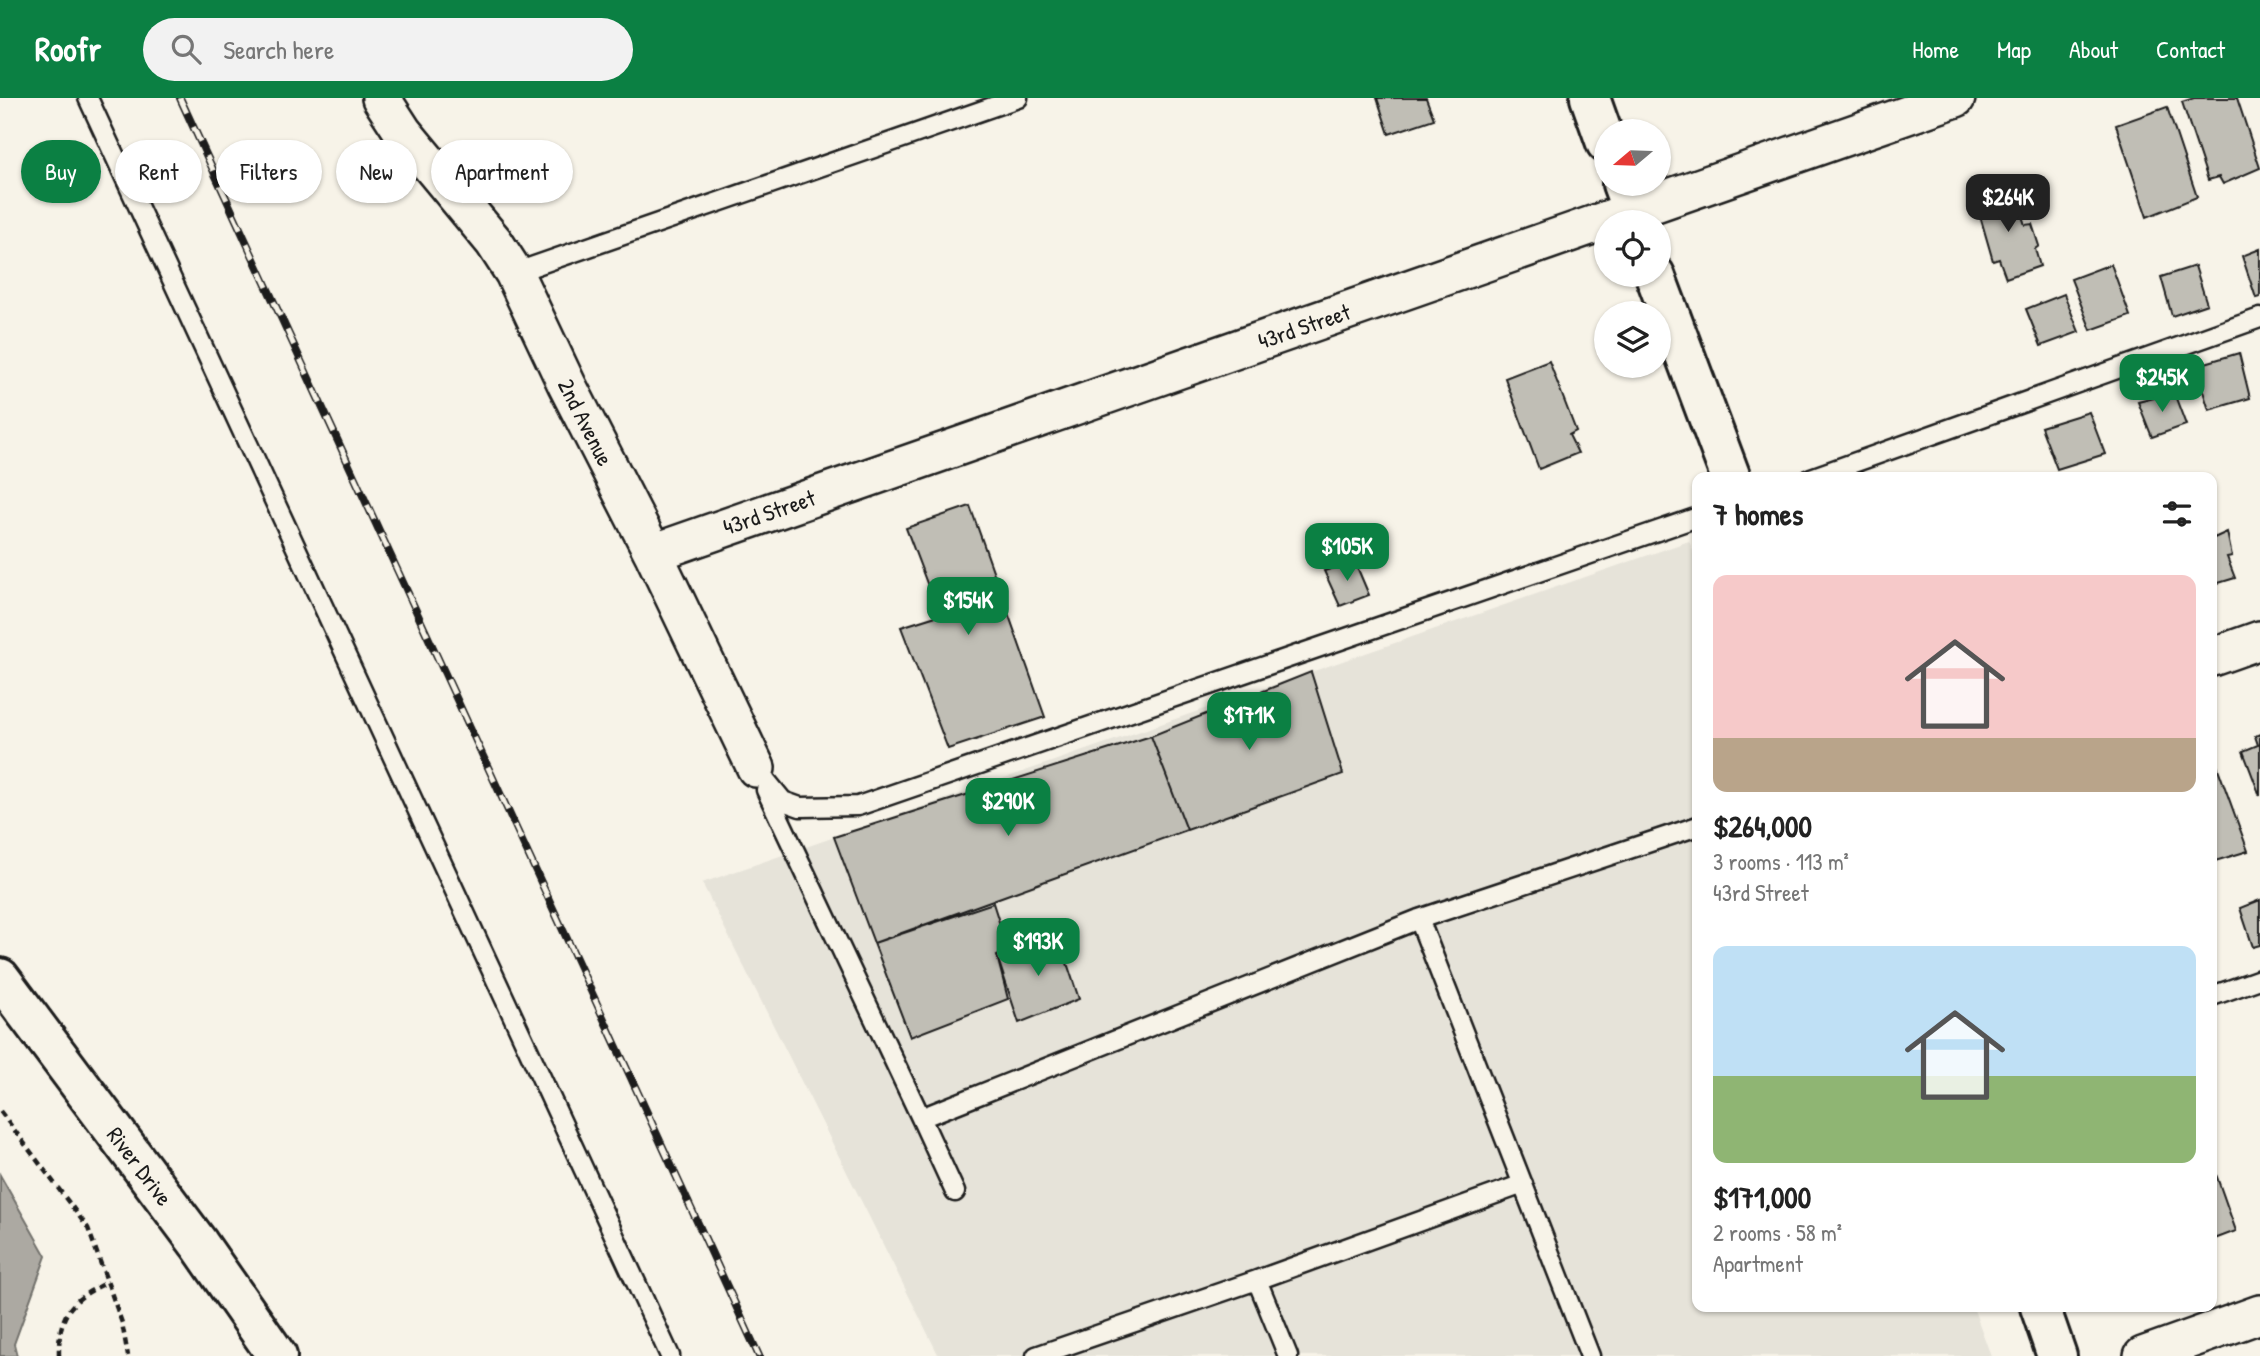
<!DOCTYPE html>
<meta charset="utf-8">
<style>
:root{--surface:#fff;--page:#f2f2f2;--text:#222;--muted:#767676;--accent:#0b8043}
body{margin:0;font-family:"Patrick Hand",sans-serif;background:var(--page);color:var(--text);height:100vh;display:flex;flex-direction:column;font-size:26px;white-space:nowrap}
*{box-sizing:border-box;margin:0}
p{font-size:23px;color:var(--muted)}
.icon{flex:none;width:38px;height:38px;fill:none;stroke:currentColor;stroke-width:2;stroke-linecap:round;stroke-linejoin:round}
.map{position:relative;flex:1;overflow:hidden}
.panel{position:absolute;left:1692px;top:374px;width:525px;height:840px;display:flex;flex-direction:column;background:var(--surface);border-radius:14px;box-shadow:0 2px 5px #0004}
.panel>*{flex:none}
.guide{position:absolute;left:21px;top:42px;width:665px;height:63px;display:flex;gap:14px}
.needle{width:46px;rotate:251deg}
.controls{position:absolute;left:1594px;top:21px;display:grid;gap:14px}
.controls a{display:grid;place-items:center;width:77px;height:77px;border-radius:50%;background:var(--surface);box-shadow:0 2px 5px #0004;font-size:35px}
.price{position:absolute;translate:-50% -60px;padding:0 16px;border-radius:14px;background:var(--accent);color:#fff;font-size:23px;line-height:46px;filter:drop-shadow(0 2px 4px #0008)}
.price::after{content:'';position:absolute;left:50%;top:42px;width:21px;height:16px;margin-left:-10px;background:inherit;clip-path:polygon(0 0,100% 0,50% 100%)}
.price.on{background:#222;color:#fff}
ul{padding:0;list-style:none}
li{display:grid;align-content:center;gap:14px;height:371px;padding:0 21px}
li span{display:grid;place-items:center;height:217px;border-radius:14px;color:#555}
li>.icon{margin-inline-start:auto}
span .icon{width:126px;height:126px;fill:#fffc;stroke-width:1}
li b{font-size:30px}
h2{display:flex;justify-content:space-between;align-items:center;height:84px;padding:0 21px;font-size:30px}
.tag{padding:0 24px;border-radius:32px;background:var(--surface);box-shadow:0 2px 5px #0004;font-size:24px;line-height:63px}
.tag.on{background:var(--accent);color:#fff}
header{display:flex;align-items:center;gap:42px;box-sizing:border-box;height:98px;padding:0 35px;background:var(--accent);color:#fff}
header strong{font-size:33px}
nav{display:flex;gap:38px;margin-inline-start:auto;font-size:24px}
.search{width:490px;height:63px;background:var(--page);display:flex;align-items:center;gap:18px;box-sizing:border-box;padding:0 24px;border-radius:38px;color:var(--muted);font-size:26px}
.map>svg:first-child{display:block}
</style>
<header>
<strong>Roofr</strong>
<div class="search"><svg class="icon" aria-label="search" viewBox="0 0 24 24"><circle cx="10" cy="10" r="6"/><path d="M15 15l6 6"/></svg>Search here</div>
<nav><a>Home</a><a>Map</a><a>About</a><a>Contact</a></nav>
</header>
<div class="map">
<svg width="2260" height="1258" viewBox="0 0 2260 1258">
<rect width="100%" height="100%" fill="#f7f3e8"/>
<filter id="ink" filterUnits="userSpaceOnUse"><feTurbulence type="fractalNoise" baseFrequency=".0143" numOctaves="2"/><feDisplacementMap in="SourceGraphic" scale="14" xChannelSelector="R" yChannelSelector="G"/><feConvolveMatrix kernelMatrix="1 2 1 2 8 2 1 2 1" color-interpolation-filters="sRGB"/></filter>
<g filter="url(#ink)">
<path fill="#e6e3d9" d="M 1689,443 L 1698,465 L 1698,1209 L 1973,1209 L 1991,1258 L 939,1258 L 702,785 Z"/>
<path fill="#aca9a2" stroke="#72716c" stroke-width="2" d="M 0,1077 L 46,1158 L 14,1246 L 17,1258 L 0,1258 Z"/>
<path fill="#c0beb5" stroke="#1c1c1c" stroke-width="2" d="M 1377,0 L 1426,0 L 1434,21 L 1389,36 Z
M 2194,0 L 2237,0 L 2260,70 L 2223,86 L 2219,79 L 2208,82 L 2182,4 Z
M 2167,9 L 2197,99 L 2147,119 L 2116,27 Z
M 2009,90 L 2012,103 L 2017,103 L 2025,127 L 2032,126 L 2039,148 L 2035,151 L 2040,168 L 2006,180 L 1999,161 L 1993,163 L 1976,104 Z
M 2260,151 L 2260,199 L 2256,200 L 2242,158 Z
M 2111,166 L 2130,218 L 2091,232 L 2071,181 Z
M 2195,168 L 2207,206 L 2172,218 L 2161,179 Z
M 2064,196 L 2079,234 L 2041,248 L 2026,211 Z
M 2239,255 L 2250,300 L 2209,312 L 2195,268 Z
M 1549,263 L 1576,333 L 1569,337 L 1578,355 L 1539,371 L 1505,280 Z
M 2174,295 L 2186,327 L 2152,339 L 2138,304 Z
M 2089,314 L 2105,356 L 2057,371 L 2041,329 Z
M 970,408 L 1045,619 L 948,651 L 901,529 L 939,517 L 906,430 Z
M 2212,432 L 2214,440 L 2227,434 L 2232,458 L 2227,459 L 2235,480 L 2212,487 Z
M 1355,464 L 1369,497 L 1340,508 L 1324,473 Z
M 1311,574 L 1343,676 L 1187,732 L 1151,638 Z
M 2260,636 L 2260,698 L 2243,653 L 2258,647 L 2255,638 Z
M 1151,638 L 1187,732 L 874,845 L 834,739 Z
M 2212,654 L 2248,753 L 2212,764 Z
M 2260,802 L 2260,847 L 2253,849 L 2240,810 Z
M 993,805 L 1008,852 L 997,858 L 1008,901 L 910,939 L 874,845 Z
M 1057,835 L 1079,901 L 1019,925 L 997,858 Z
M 2212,1065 L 2236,1133 L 2212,1142 Z"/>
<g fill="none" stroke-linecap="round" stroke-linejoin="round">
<defs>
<path id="lane" d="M 88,0 L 670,1258
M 514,175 L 1018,0
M 1811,380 L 2260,220
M 756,670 L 783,703 L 800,709 L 858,708 L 1698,419
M 766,692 L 921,1020
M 2212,898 L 2260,881
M 955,1094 L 921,1020 L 1419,821
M 1257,1182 L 1523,1086
M 1036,1258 L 1257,1182 L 1288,1258
M 1590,1258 L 1419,821 L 1698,728"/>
<path id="street" d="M 381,0 L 403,34 L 494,144 L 514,175 L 567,287 L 653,455 L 756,670
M 653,455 L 1956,0
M 2212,559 L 2260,542
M 2143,1258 L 2260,1216"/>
<path id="secondary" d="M 0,880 L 199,1146 L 277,1258"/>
<path id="primary" d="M 1590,0 L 1606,45
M 1622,86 L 1636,124
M 1655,177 L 1731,380
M 2040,1209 L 2057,1258"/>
</defs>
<use href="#lane" stroke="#1c1c1c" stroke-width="23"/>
<use href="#street" stroke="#1c1c1c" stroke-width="42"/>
<use href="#secondary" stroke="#1c1c1c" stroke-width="44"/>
<use href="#primary" stroke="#1c1c1c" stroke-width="44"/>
<path stroke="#1c1c1c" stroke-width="4.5" stroke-dasharray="7 5" stroke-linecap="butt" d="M 0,1013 L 88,1130 L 122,1225 L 128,1258
M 59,1258 C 58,1216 71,1201 108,1184"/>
<use href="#lane" stroke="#f7f3e8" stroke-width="18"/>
<use href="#street" stroke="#f7f3e8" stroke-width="37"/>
<use href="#secondary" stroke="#f7f3e8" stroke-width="38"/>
<use href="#primary" stroke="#f7f3e8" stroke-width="38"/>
<defs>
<path id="rail" d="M 180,0 L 759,1258"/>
</defs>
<use href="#rail" stroke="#1c1c1c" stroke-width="8"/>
<use href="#rail" stroke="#f7f3e8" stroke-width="5" stroke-dasharray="16" stroke-linecap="butt"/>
</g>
</g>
<g text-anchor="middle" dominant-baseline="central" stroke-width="6" stroke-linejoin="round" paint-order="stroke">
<g font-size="23" fill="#1c1c1c" stroke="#f7f3e8">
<text transform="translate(1304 228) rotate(-19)">43rd Street</text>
<text transform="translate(586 324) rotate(63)">2nd Avenue</text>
<text transform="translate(769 414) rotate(-19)">43rd Street</text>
<text transform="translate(140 1068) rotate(53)">River Drive</text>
</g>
</g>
</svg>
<div class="controls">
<a><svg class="needle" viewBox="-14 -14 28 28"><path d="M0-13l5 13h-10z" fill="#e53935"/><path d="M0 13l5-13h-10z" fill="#767676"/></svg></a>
<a><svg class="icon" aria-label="locate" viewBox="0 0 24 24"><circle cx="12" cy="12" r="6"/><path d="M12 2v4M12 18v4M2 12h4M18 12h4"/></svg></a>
<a><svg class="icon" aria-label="layers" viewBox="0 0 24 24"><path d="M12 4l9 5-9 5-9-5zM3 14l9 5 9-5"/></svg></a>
</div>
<b class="price on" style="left:2008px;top:136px">$264K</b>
<b class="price" style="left:2162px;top:316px">$245K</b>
<b class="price" style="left:1347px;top:485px">$105K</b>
<b class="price" style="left:968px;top:539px">$154K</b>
<b class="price" style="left:1249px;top:654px">$171K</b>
<b class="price" style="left:1008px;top:740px">$290K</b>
<b class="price" style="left:1038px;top:880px">$193K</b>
<div class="guide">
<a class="tag on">Buy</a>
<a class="tag">Rent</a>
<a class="tag">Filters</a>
<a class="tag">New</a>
<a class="tag">Apartment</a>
</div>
<section class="panel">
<h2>7 homes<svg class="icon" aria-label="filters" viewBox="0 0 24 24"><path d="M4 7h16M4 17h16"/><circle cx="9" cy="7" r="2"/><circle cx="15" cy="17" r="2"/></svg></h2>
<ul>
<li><span style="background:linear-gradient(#f6c9c9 75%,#b9a48a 0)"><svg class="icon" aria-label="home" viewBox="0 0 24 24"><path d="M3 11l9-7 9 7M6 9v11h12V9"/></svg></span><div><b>$264,000</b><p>3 rooms · 113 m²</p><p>43rd Street</p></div></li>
<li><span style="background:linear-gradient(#bfe0f5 60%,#8fb573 0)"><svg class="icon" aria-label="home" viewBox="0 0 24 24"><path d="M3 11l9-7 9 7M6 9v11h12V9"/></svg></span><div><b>$171,000</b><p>2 rooms · 58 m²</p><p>Apartment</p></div></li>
</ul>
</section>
</div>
